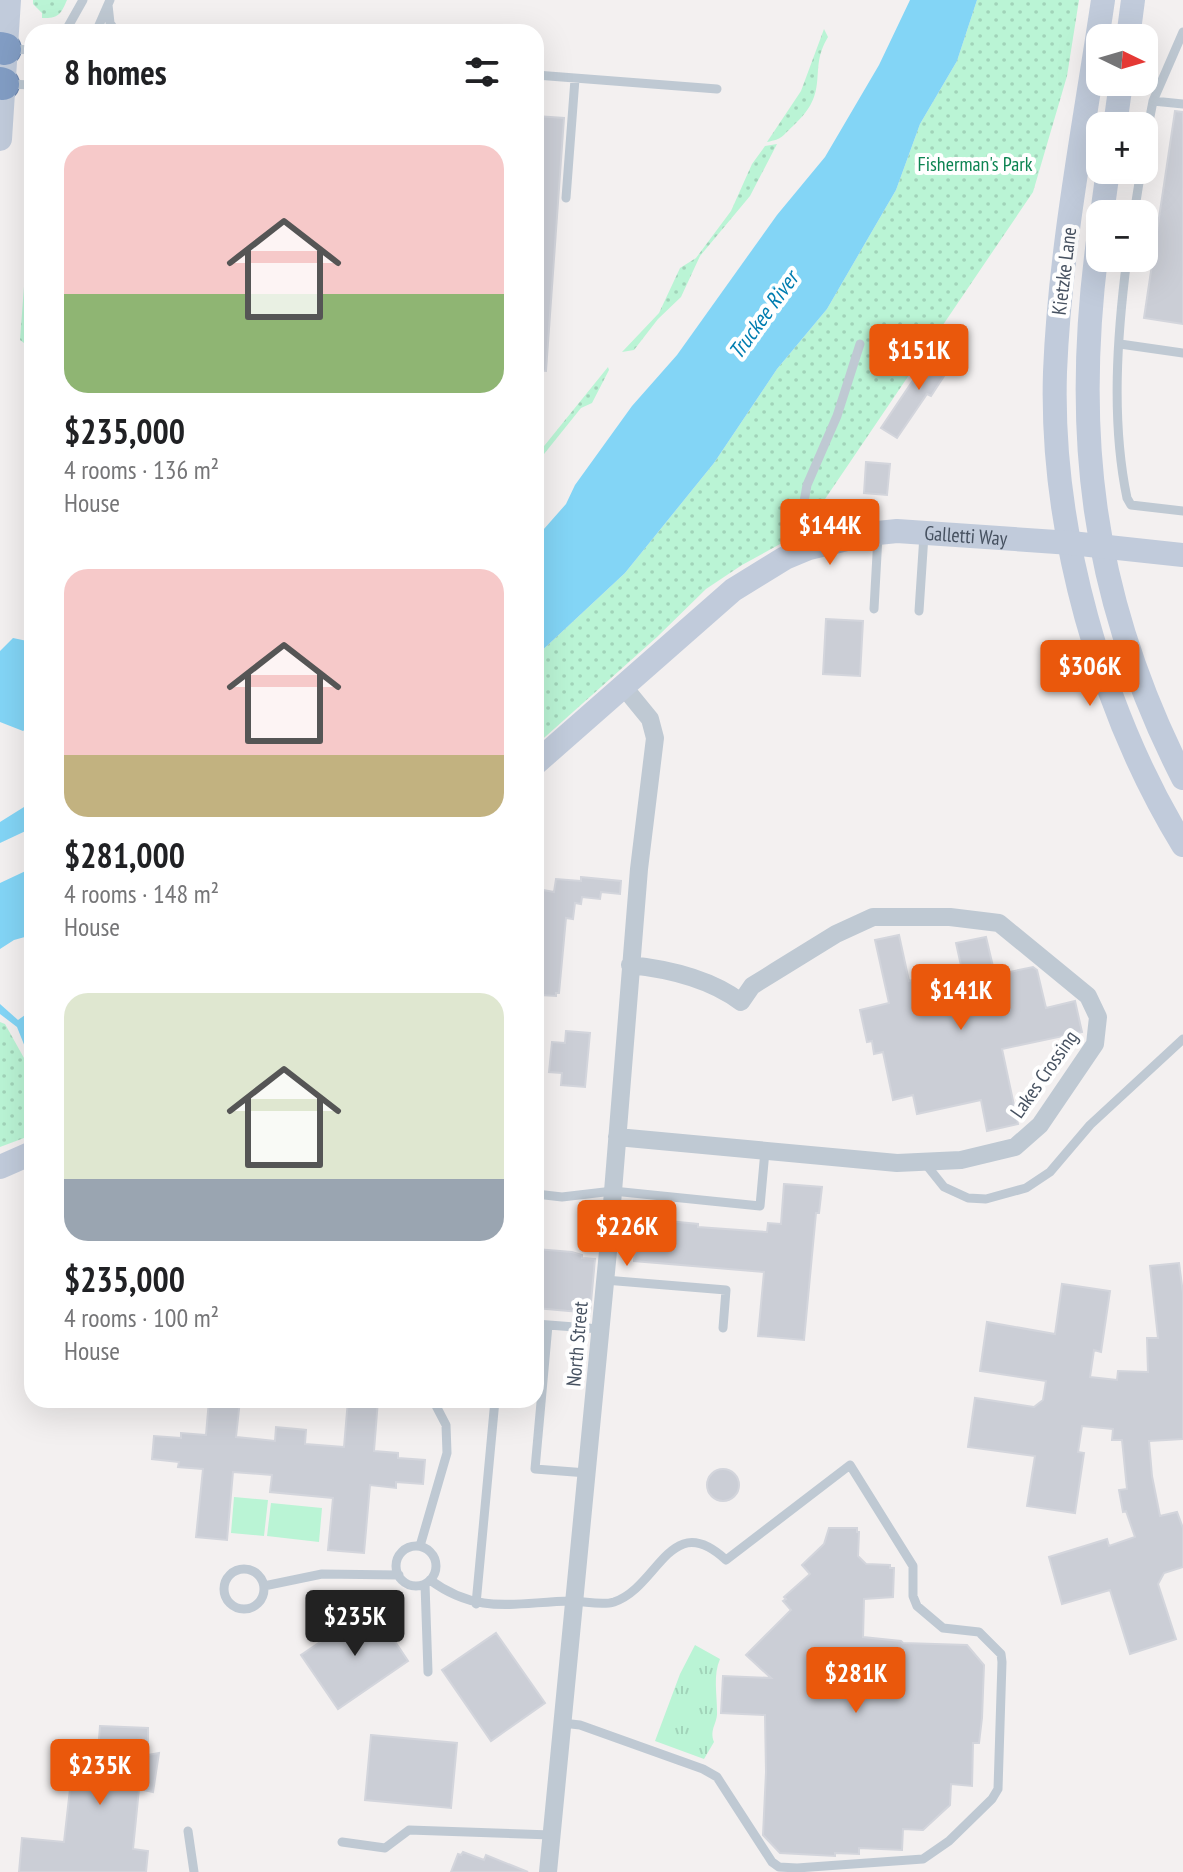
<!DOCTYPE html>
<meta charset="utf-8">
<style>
:root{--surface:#fff;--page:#f2f2f2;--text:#202124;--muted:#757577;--accent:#ea580c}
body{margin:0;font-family:"PT Sans Narrow",sans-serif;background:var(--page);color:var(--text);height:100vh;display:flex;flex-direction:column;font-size:30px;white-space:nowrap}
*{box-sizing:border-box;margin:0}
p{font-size:26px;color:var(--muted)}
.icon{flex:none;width:44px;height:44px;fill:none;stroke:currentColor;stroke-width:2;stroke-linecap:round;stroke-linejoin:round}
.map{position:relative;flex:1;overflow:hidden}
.sheet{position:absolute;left:24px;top:24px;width:520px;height:1384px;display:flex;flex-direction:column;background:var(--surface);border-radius:24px;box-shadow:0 8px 32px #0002}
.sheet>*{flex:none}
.needle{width:52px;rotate:95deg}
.tools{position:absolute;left:1086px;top:24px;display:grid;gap:16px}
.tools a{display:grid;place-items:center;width:72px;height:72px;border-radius:16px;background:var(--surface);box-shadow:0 8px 32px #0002;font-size:40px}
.price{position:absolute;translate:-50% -68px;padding:0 18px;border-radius:8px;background:var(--accent);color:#fff;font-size:26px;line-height:52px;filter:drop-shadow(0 2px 4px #0008)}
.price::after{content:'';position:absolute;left:50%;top:48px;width:24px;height:18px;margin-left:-12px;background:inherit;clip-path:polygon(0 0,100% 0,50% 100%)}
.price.selected{background:#222;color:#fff}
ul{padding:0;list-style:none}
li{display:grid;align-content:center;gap:16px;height:424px;padding:0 40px}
li span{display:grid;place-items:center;height:248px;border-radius:24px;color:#555}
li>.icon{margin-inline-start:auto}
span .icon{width:144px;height:144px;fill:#fffc;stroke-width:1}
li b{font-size:34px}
h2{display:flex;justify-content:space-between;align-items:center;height:96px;padding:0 40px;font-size:34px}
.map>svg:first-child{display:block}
</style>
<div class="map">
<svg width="1183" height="1872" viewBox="0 0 1183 1872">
<defs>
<pattern id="grass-tufts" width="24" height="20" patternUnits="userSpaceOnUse" patternTransform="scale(2)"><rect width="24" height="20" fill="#baf4d5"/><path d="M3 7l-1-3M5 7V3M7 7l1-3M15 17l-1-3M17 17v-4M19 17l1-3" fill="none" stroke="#a1d3b9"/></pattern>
<pattern id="park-dots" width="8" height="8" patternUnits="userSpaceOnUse" patternTransform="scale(2)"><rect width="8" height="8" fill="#baf4d5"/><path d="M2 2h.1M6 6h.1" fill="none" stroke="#a1d3b9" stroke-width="1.8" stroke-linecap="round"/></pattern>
</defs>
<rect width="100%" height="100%" fill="#f3f0f0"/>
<path fill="url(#grass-tufts)" d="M 695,1645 L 720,1659 C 713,1675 717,1693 717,1711 C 718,1723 709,1729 714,1742 L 704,1759 L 655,1741 L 680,1674 Z"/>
<path fill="url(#park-dots)" d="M 33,0 L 67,0 C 61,14 58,19 42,18 L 42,13 L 33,4 Z
M 977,0 L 1079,0 L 1067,76 L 1033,192 L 823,502 L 791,538 L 742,565 L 706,589 L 657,637 L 536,745 L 536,656 L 625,573 L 714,463 L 777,369 L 827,309 L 896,190 L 920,124 L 957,61 Z
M 824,29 L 828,37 C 807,71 832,91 793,126 C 782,136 783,139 767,142 L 801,91 Z
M 777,144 L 750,196 L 700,256 L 681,297 L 658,319 L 634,350 L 622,352 L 659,313 L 680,268 L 696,258 L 731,211 L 752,164 L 765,146 Z
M 32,179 L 32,351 L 28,351 L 28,346 L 20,340 Z
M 608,367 L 609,370 L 592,403 L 581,408 L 536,464 L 536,456 Z
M 0,1022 L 5,1024 L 24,1058 L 32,1056 L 32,1135 L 0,1147 Z"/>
<path fill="#baf4d5" d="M 234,1497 L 268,1500 L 264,1536 L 231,1533 Z
M 271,1503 L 322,1508 L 319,1542 L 267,1536 Z"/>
<path fill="#83d5f6" d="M 910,0 L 977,0 L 957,61 L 920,124 L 896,190 L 827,309 L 777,369 L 714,463 L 625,573 L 536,656 L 536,538 L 566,504 L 575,485 L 632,406 L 677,355 L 777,215 L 825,157 L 879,65 Z
M 13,638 L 32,642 L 32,724 L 23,731 L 0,722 L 0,651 Z
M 32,802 L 32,828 L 0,843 L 0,822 Z
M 32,868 L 32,935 L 14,940 L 0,949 L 0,883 Z
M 0,1004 L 18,1020 L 32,1010 L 32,1049 L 27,1052 L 17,1027 L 0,1014 Z"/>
<path fill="#cbced6" stroke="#d3d5dc" stroke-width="2" d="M 1175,111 L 1183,112 L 1183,324 L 1144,318 Z
M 536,116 L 564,118 L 546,371 L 536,370 Z
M 946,345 L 959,353 L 931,396 L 927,394 L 897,438 L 881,428 L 920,370 L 927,375 Z
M 866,462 L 890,464 L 887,495 L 864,493 Z
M 826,619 L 863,621 L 860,676 L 823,674 Z
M 581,877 L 621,881 L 620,894 L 601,892 L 600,899 L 582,897 L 581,904 L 575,903 L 573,919 L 566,918 L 559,993 L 556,993 L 556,996 L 540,995 L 540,991 L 536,991 L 536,965 L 543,890 L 554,892 L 556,879 L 581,881 Z
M 899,935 L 909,981 L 920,978 L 926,1006 L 968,997 L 956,943 L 986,937 L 995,975 L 1033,967 L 1037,970 L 1046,1008 L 1075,1001 L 1082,1032 L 1002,1049 L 1018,1124 L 987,1131 L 981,1100 L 917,1114 L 913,1095 L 893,1100 L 883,1052 L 874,1054 L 872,1041 L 867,1042 L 860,1010 L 889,1003 L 875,940 Z
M 566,1031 L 590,1033 L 585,1087 L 561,1085 L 562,1073 L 549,1072 L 552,1042 L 565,1043 Z
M 784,1184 L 822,1187 L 819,1213 L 816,1213 L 804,1340 L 758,1336 L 764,1272 L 634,1261 L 638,1218 L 698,1224 L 698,1227 L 767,1232 L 768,1223 L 781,1224 Z
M 536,1249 L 572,1252 L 582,1255 L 582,1258 L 595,1259 L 590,1313 L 536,1308 Z
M 1179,1263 L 1183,1293 L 1183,1439 L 1149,1441 L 1152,1476 L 1160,1516 L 1177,1512 L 1183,1528 L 1183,1567 L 1164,1573 L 1158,1584 L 1176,1639 L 1130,1654 L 1110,1590 L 1062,1604 L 1049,1557 L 1107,1539 L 1109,1546 L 1135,1537 L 1126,1511 L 1123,1512 L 1119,1490 L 1127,1489 L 1122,1440 L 1112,1440 L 1113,1429 L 1082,1426 L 1078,1452 L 1084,1453 L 1075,1513 L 1027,1506 L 1035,1456 L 968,1447 L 975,1398 L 1034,1407 L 1043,1400 L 1046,1381 L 980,1371 L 987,1322 L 1055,1334 L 1062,1284 L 1110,1291 L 1101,1352 L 1094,1350 L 1090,1377 L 1117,1380 L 1118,1371 L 1148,1372 L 1147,1338 L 1158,1338 L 1150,1266 Z
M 209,1400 L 240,1400 L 236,1437 L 275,1441 L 276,1427 L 297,1429 L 306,1430 L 305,1444 L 344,1447 L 348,1400 L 378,1400 L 374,1451 L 398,1453 L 398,1458 L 425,1460 L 423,1484 L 396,1482 L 396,1488 L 370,1485 L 364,1553 L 328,1550 L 333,1498 L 270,1492 L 272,1475 L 233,1472 L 227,1540 L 196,1537 L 203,1469 L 178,1467 L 179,1462 L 152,1459 L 154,1436 L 181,1438 L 181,1433 L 206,1435 Z
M707 1485a16 16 0 1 1 32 0a16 16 0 1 1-32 0Z
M 829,1528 L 857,1528 L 857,1532 L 859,1532 L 858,1556 L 866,1564 L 890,1565 L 890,1568 L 894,1568 L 893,1597 L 864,1599 L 863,1637 L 901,1641 L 903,1643 L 967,1645 L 984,1665 L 982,1718 L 979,1743 L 973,1743 L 972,1786 L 951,1784 L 950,1805 L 923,1830 L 903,1829 L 902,1850 L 859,1848 L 859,1854 L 835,1853 L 835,1856 L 780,1853 L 763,1835 L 766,1772 L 765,1715 L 721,1713 L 723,1676 L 771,1678 L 746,1655 L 791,1610 L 783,1601 L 786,1599 L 784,1597 L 810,1574 L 802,1565 L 824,1544 Z
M 372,1607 L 408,1661 L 338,1709 L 301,1655 Z
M 496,1633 L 545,1703 L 491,1741 L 442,1670 Z
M 100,1726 L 148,1728 L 148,1755 L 159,1753 L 153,1792 L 139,1789 L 133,1849 L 148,1851 L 146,1872 L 19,1872 L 22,1838 L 64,1842 L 71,1780 L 61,1779 L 65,1743 L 84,1750 L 98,1752 Z
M 371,1735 L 457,1743 L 451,1808 L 365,1800 Z
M 463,1852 L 484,1860 L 486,1855 L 528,1872 L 451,1872 L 458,1854 L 461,1855 Z"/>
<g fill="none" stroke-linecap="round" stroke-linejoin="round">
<defs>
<path id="highway" d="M 0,48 L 5,49
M 0,83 L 3,84"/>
</defs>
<use href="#highway" stroke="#6e88b0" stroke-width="34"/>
<path stroke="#bfc9d3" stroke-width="9" d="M 108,5 L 110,23 L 116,32
M 65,32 L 83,0
M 96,32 L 110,0
M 11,49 L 32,50
M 536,75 L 717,89
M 7,84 L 32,85
M 1153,101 L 1183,104
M 1144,148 L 1153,101 L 1183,32
M 566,198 L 575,79
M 1134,214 L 1141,170
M 1127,258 C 1117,336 1111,421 1127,498 L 1131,505 L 1183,511
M 1120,344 L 1183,353
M 808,545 L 801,519 L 807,485 L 837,416 L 860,344
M 874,609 L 878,536
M 919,611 L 924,535
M 924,1162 L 944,1187 L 968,1198 L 986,1199 L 1026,1188 L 1050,1172 L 1090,1125 L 1183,1039
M 536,1194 L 562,1197 L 613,1191 L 760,1206 L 765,1151
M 605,1280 L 726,1290 L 723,1328
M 536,1324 L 600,1329
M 548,1325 L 535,1469 L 587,1473
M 420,1546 L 447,1453 L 446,1425 L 433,1400
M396 1566a20 20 0 1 1 40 0a20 20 0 1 1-40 0Z
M224 1589a20 20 0 1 1 40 0a20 20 0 1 1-40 0Z
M 430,1580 C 479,1616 516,1602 571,1601 C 585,1601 601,1606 614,1602 C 659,1587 670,1508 726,1560 L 850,1465 L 913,1566 L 913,1596 L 917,1606 L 943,1628 L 979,1632 L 1001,1654 L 1002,1662 L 998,1789 L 992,1799 L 949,1841 L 923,1859 L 797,1868 L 779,1867 L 772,1862 L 717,1777 L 703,1769 L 580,1725 L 562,1723
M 425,1584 L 428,1672
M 264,1586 L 322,1574 L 399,1575
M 476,1604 L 495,1400
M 188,1831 L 194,1872
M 342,1842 L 385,1848 L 409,1830 L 551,1835"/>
<path stroke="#bfc9d3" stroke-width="18" d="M 617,1137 L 897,1163 L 961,1160 L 1015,1147 L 1040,1125 L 1095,1044 L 1098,1017 L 1088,996 L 999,923 L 950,917 L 873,917 L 836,934 L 776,971 L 752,986 L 741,1002 C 709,978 669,969 630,965
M 548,1872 L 609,1241 L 639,869 L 655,738 L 650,719 L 623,686"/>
<g stroke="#c1cbdb" stroke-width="24">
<path d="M 1103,0 C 1085,123 1060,247 1055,372 C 1050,529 1101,711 1183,845"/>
<path d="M 1128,38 L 1133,0"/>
<path d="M 1115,126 L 1121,82"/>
<path d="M 0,139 L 9,0"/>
<path d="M 1102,214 L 1108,170"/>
<path d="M 1100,227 C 1071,427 1090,596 1183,778"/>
<path id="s1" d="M 536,763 L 733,590 L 785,558 L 809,548 L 868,534 L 897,531 L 1071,543 L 1183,555"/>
<path d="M 0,1167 L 32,1153"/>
</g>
<use href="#highway" stroke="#829dc4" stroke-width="32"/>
</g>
<g text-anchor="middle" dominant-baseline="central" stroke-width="8" stroke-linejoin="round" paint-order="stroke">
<g font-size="20" fill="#0d8452" stroke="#fff">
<text x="975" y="164">Fisherman's Park</text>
</g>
<g font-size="20" fill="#465160" stroke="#fff">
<text transform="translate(1064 271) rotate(-83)">Kietzke Lane</text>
<text stroke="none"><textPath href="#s1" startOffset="508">Galletti Way</textPath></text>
<text transform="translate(1044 1074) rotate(-55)">Lakes Crossing</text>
<text transform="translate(577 1344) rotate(-85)">North Street</text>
</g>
<g font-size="22" font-style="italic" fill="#017db0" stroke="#fff">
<text transform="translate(763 315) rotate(-54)">Truckee River</text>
</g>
</g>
</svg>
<div class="tools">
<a><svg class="needle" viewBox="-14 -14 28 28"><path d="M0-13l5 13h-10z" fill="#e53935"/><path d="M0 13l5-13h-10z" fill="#757577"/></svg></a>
<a>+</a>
<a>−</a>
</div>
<b class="price" style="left:919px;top:392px">$151K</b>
<b class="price" style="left:830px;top:567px">$144K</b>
<b class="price" style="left:1090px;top:708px">$306K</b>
<b class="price" style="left:961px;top:1032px">$141K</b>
<b class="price" style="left:627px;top:1268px">$226K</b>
<b class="price selected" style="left:355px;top:1658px">$235K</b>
<b class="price" style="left:856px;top:1715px">$281K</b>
<b class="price" style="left:100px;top:1807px">$235K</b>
<section class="sheet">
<h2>8 homes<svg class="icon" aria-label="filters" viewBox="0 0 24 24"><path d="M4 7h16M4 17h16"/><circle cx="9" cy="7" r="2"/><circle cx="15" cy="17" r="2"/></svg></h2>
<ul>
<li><span style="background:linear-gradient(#f6c9c9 60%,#8fb573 0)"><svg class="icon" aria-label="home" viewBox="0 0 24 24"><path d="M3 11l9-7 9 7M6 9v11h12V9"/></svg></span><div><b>$235,000</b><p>4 rooms · 136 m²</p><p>House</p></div></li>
<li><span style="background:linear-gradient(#f6c9c9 75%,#c2b280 0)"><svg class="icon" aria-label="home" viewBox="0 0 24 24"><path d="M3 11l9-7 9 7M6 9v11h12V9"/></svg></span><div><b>$281,000</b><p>4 rooms · 148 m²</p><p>House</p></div></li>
<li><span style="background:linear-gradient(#dfe7d0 75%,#9aa5b1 0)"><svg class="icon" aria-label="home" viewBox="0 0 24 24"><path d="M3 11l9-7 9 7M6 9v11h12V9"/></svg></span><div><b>$235,000</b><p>4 rooms · 100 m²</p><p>House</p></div></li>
</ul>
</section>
</div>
